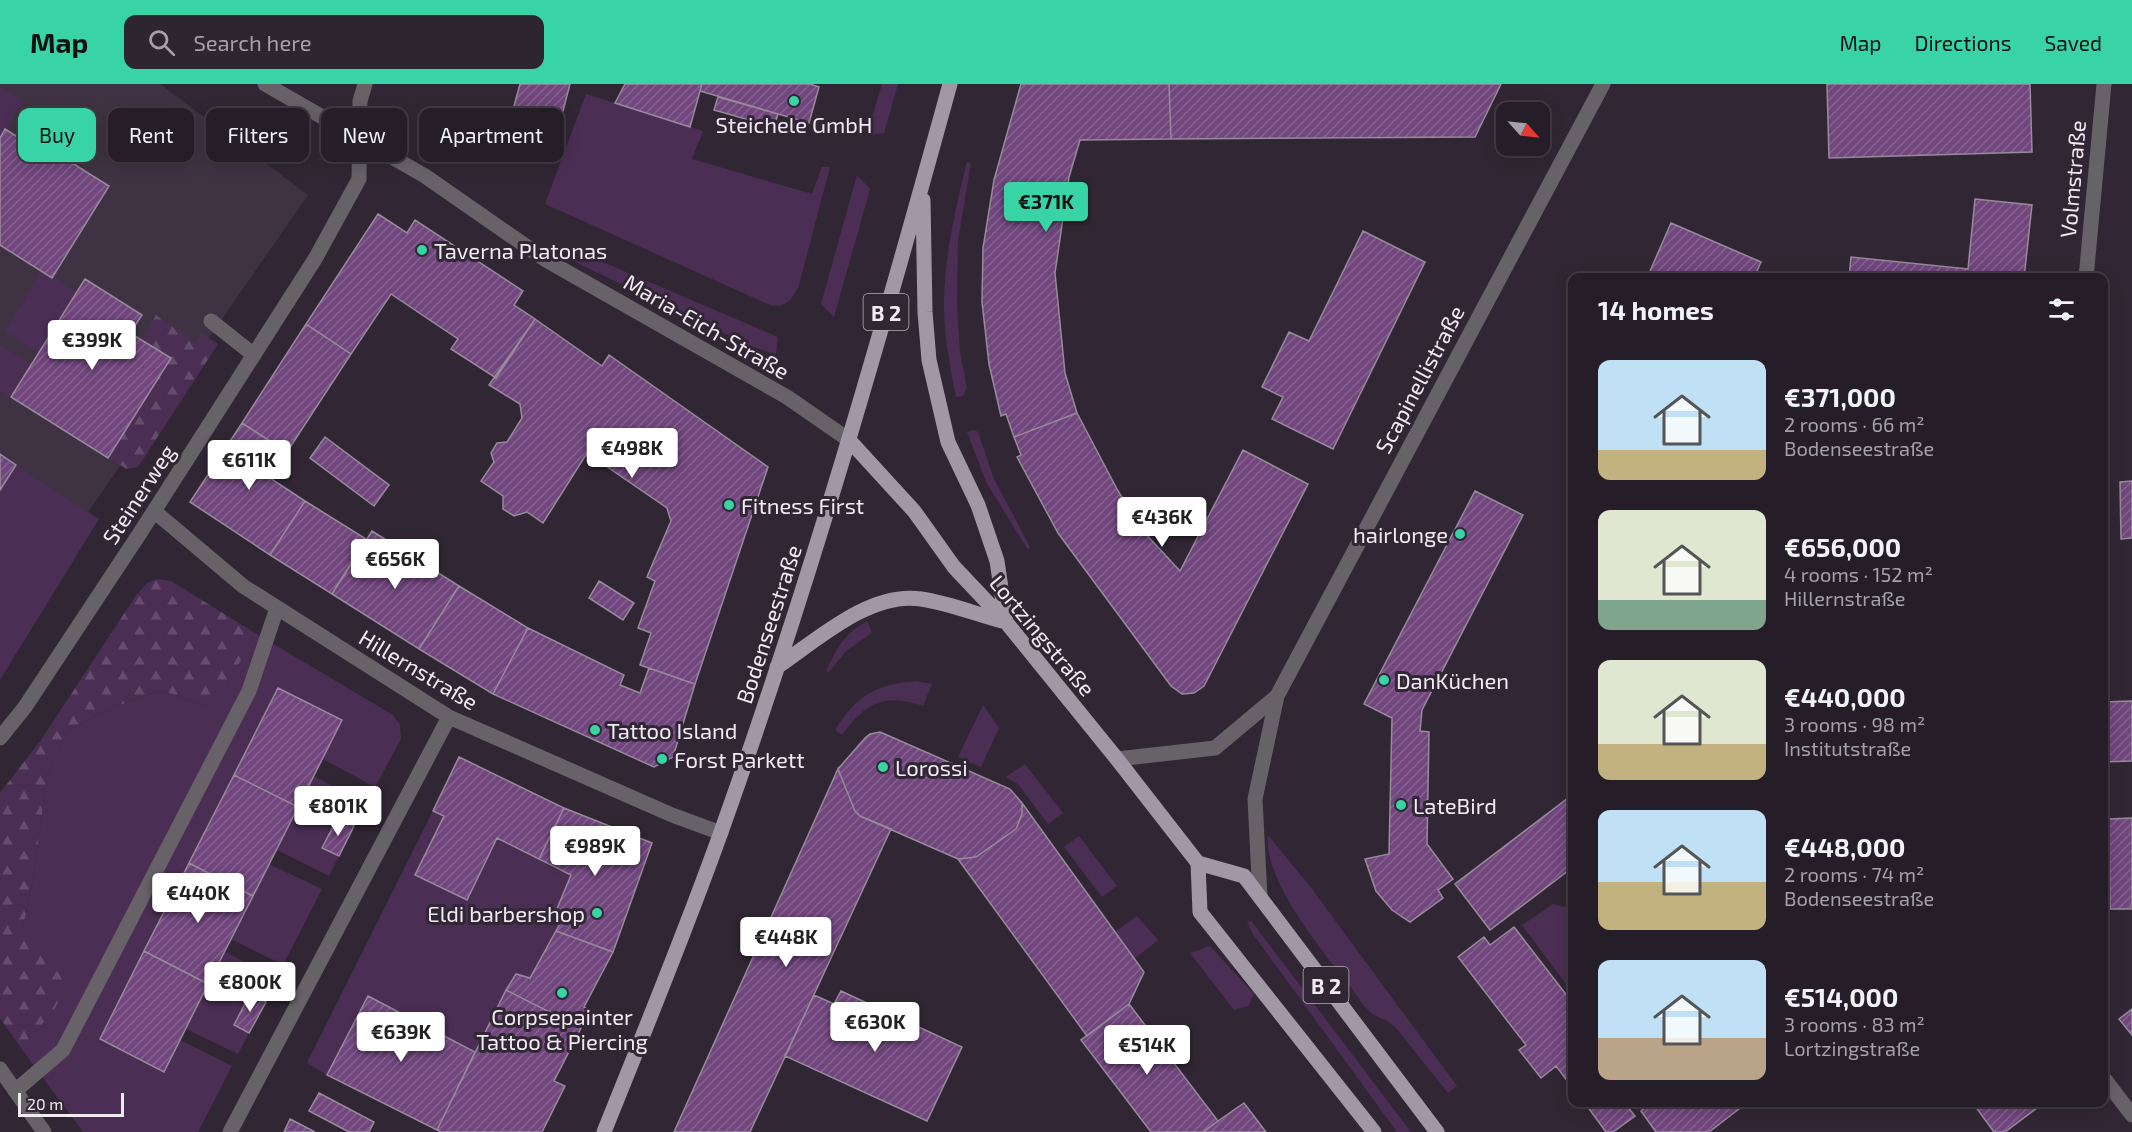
<!DOCTYPE html>
<meta charset="utf-8">
<style>
:root{--surface:#251d27;--page:#2d262f;--text:#f1f3f6;--muted:#a3a2a7;--line:#423b44;--accent:#39d4a5}
body{margin:0;font-family:"Exo 2",sans-serif;background:var(--page);color:var(--text);height:100vh;display:flex;flex-direction:column;font-size:22px;white-space:nowrap}
*{box-sizing:border-box;margin:0}
p{font-size:20px;color:var(--muted)}
.icon{flex:none;width:33px;height:33px;fill:none;stroke:currentColor;stroke-width:2;stroke-linecap:round;stroke-linejoin:round}
.map{position:relative;flex:1;overflow:hidden}
.side{position:absolute;left:1568px;top:189px;width:540px;height:834px;display:flex;flex-direction:column;background:var(--surface);border-radius:12px;box-shadow:0 3px 15px #0003,0 0 0 2px var(--line)}
.side>*{flex:none}
.guide{position:absolute;left:18px;top:24px;width:570px;height:54px;display:flex;gap:12px}
.needle{width:39px;rotate:117deg}
.fabs{position:absolute;left:1496px;top:18px;display:grid;gap:12px}
.fabs a{display:grid;place-items:center;width:54px;height:54px;border-radius:12px;background:var(--surface);box-shadow:0 3px 15px #0003,0 0 0 2px var(--line);font-size:30px}
.scale{position:absolute;left:18px;bottom:15px;width:106px;box-sizing:border-box;padding-left:6px;border:3px solid #f0eaf2;border-top:0;font-size:16px;line-height:21px;white-space:nowrap;color:#f0eaf2;-webkit-text-stroke:4px #312734;paint-order:stroke}
.price{position:absolute;translate:-50% -51px;padding:0 14px;border-radius:6px;background:#fff;color:#222;font-size:20px;line-height:39px;filter:drop-shadow(0 2px 3px #0008)}
.price::after{content:'';position:absolute;left:50%;top:36px;width:18px;height:14px;margin-left:-9px;background:inherit;clip-path:polygon(0 0,100% 0,50% 100%)}
.price.current{background:var(--accent);color:#111}
ul{padding:0;list-style:none}
li{display:flex;align-items:center;gap:18px;height:150px;padding:0 30px}
li span{display:grid;place-items:center;flex:none;width:168px;height:120px;border-radius:12px;color:#555}
li>.icon{margin-inline-start:auto}
span .icon{width:72px;height:72px;fill:#fffc;stroke-width:1}
li b{font-size:26px}
h2{display:flex;justify-content:space-between;align-items:center;height:72px;padding:0 30px;font-size:26px}
.chip{padding:0 21px;border-radius:12px;background:var(--surface);box-shadow:0 3px 15px #0003,0 0 0 2px var(--line);font-size:21px;line-height:54px}
.chip.current{background:var(--accent);color:#111}
header{display:flex;align-items:center;gap:36px;box-sizing:border-box;height:84px;padding:0 30px;background:var(--accent);color:#111}
header strong{font-size:28px}
nav{display:flex;gap:33px;margin-inline-start:auto;font-size:21px}
.search{width:420px;height:54px;background:var(--page);display:flex;align-items:center;gap:15px;box-sizing:border-box;padding:0 21px;border-radius:12px;color:var(--muted);font-size:22px}
.map>svg:first-child{display:block}
</style>
<header>
<strong>Map</strong>
<div class="search"><svg class="icon" aria-label="search" viewBox="0 0 24 24"><circle cx="10" cy="10" r="6"/><path d="M15 15l6 6"/></svg>Search here</div>
<nav><a>Map</a><a>Directions</a><a>Saved</a></nav>
</header>
<div class="map">
<svg width="2132" height="1048" viewBox="0 0 2132 1048">
<defs>
<pattern id="forest-firs" width="22" height="20" patternUnits="userSpaceOnUse" patternTransform="scale(1.5)"><rect width="22" height="20" fill="#4b2e54"/><path d="M5 1l3.5 6h-7zM16 11l3.5 6h-7z" fill="#654c6d"/></pattern>
<pattern id="building-hatch" width="6" height="6" patternUnits="userSpaceOnUse" patternTransform="scale(1.5)"><rect width="6" height="6" fill="#70467d"/><path d="M-1 1l2-2M0 6l6-6M5 7l2-2" fill="none" stroke="#856190"/></pattern>
</defs>
<rect width="100%" height="100%" fill="#312734"/>
<path fill="#3f3343" d="M 0,0 L 160,0 L 308,111 L 0,555 Z"/>
<path fill="#4b2e54" d="M 882,0 L 898,0 L 884,49 L 866,52 Z
M 0,2 L 24,17 L 0,54 Z
M 586,10 L 703,47 L 692,75 L 812,110 L 822,83 L 830,83 L 799,201 C 793,214 787,223 772,222 L 545,120 Z
M 967,78 L 971,79 L 958,157 L 957,220 L 960,268 L 967,304 L 963,312 L 956,313 C 950,282 943,248 944,216 C 945,169 956,123 967,78 Z
M 857,91 L 870,105 L 834,233 L 821,220 Z
M 591,173 L 778,253 L 776,270 L 753,263 L 571,176 Z
M 42,188 L 51,193 L 53,192 L 77,208 L 38,269 L 4,247 Z
M 0,261 L 32,280 L 11,313 L 0,307 Z
M 974,346 L 978,348 L 994,395 L 1030,463 L 1028,466 L 986,398 L 967,348 Z
M 16,381 L 99,435 L 0,596 L 0,406 Z
M 867,537 L 872,549 L 846,567 L 829,588 L 826,587 C 838,563 843,551 867,537 Z
M 255,549 L 393,631 L 400,641 L 401,655 L 375,703 L 323,675 L 342,636 L 278,604 L 100,954 L 164,988 L 180,956 L 232,982 L 198,1048 L 83,1048 L 21,964 L 53,928 L 23,843 L 33,796 L 47,692 L 68,646 L 109,625 L 160,606 L 207,622 L 226,604 Z
M 916,597 L 932,600 L 923,622 C 885,608 864,620 842,651 L 835,646 C 856,612 876,600 916,597 Z
M 983,621 L 999,644 L 981,683 L 958,673 Z
M 1025,680 L 1063,729 L 1048,740 L 1018,700 L 1006,693 Z
M 314,692 L 366,720 L 354,742 L 338,734 L 322,764 L 339,772 L 329,792 L 277,766 Z
M 433,727 L 444,732 L 415,791 L 467,816 L 497,754 L 571,791 L 554,831 L 562,836 L 530,894 L 516,890 L 475,968 L 368,912 L 327,991 L 307,979 Z
M 1268,751 L 1312,805 L 1457,1002 L 1448,1009 L 1396,944 C 1386,934 1382,936 1373,930 C 1364,924 1356,910 1350,902 C 1322,867 1263,796 1268,751 Z
M 1079,752 L 1117,802 L 1102,813 L 1064,763 Z
M 269,780 L 322,805 L 283,881 L 231,855 Z
M 1572,818 L 1572,903 L 1569,904 L 1522,841 L 1553,820 L 1564,823 Z
M 1137,832 L 1158,856 L 1134,875 L 1115,848 Z
M 1250,837 L 1252,838 L 1411,1048 L 1397,1048 L 1253,850 L 1247,838 Z
M 1210,862 L 1254,910 L 1248,922 L 1234,926 L 1190,869 Z
M 225,868 L 278,894 L 266,918 L 250,911 L 234,941 L 249,949 L 238,970 L 186,945 Z"/>
<path fill="url(#forest-firs)" d="M 156,231 L 195,259 L 202,250 L 218,260 L 138,383 L 127,385 L 108,374 L 170,274 L 141,256 Z
M 158,495 L 171,497 L 255,549 L 226,604 L 207,622 L 160,606 L 109,625 L 68,646 L 47,692 L 33,796 L 23,843 L 74,888 L 53,928 L 21,964 L 0,934 L 0,709 L 41,656 L 137,510 L 147,499 Z"/>
<path fill="url(#building-hatch)" stroke="#978b9b" stroke-width="1.5" d="M 520,0 L 570,0 L 558,46 L 511,33 Z
M 625,0 L 702,0 L 690,43 L 615,19 Z
M 702,0 L 810,0 L 819,3 L 809,39 L 700,7 Z
M 1021,0 L 1169,0 L 1171,55 L 1080,56 L 1069,93 L 1055,189 L 1065,289 L 1077,329 L 1014,353 L 1006,330 L 1001,332 L 989,280 L 982,218 L 983,164 L 994,96 Z
M 1169,0 L 1501,0 L 1475,53 L 1171,55 Z
M 1827,0 L 2030,0 L 2032,68 L 1829,74 Z
M 718,13 L 778,30 L 774,43 L 714,26 Z
M 5,45 L 41,68 L 45,62 L 109,102 L 52,194 L 0,161 L 0,54 Z
M 1975,115 L 2032,121 L 2024,194 L 1849,194 L 1851,173 L 1968,185 Z
M 378,130 L 407,149 L 415,136 L 523,207 L 514,221 L 535,235 L 496,294 L 451,265 L 458,255 L 391,210 L 351,270 L 306,240 Z
M 1671,139 L 1761,178 L 1754,194 L 1647,194 Z
M 1363,147 L 1425,178 L 1333,365 L 1272,335 L 1283,313 L 1262,303 L 1289,248 L 1309,257 Z
M 85,195 L 142,231 L 130,249 L 171,274 L 108,374 L 11,313 Z
M 535,235 L 602,282 L 609,271 L 768,383 L 695,600 L 640,581 L 651,549 L 638,544 L 655,497 L 647,493 L 671,437 L 667,424 L 587,369 L 543,439 L 527,428 L 514,432 L 503,425 L 503,412 L 481,397 L 494,378 L 491,369 L 497,359 L 507,358 L 522,334 L 520,320 L 489,301 Z
M 306,240 L 351,270 L 287,368 L 242,339 Z
M 1077,329 L 1118,407 L 1143,447 L 1180,487 L 1243,366 L 1308,400 L 1204,602 L 1194,609 L 1182,610 L 1171,602 L 1058,449 L 1017,373 L 1021,371 L 1014,353 Z
M 242,339 L 287,368 L 270,394 L 305,417 L 270,471 L 190,418 Z
M 325,353 L 389,401 L 374,422 L 310,374 Z
M 0,370 L 16,381 L 0,406 Z
M 2132,397 L 2132,454 L 2121,455 L 2120,398 Z
M 1475,407 L 1523,431 L 1422,626 L 1420,647 L 1429,648 L 1427,760 L 1453,795 L 1438,806 L 1443,814 L 1410,838 L 1392,826 L 1376,807 L 1365,775 L 1389,770 L 1392,634 L 1364,620 Z
M 305,417 L 366,455 L 332,510 L 270,471 Z
M 372,447 L 459,502 L 419,565 L 332,510 Z
M 599,497 L 634,519 L 623,536 L 589,514 Z
M 459,502 L 528,544 L 493,610 L 419,565 Z
M 528,544 L 624,591 L 620,601 L 640,609 L 649,584 L 695,600 L 673,673 L 654,683 L 493,610 Z
M 278,604 L 342,636 L 298,723 L 234,691 Z
M 2132,617 L 2132,677 L 2103,678 L 2103,618 Z
M 880,648 L 1010,705 L 1022,719 L 1022,730 L 1016,745 L 976,773 L 958,775 L 860,732 L 855,727 L 838,685 L 865,654 L 870,650 Z
M 459,673 L 564,724 L 539,775 L 497,754 L 467,816 L 415,791 L 444,732 L 433,727 Z
M 838,685 L 855,727 L 860,732 L 891,745 L 750,1048 L 674,1048 Z
M 234,691 L 298,723 L 253,812 L 189,779 Z
M 1572,711 L 1572,784 L 1490,846 L 1455,800 Z
M 1022,719 L 1144,888 L 1129,920 L 1087,952 L 958,775 L 976,773 L 1016,745 L 1022,730 Z
M 564,724 L 652,759 L 613,868 L 556,847 L 562,836 L 554,832 L 571,791 L 539,775 Z
M 338,733 L 354,742 L 339,772 L 322,764 Z
M 2132,734 L 2132,825 L 2110,825 L 2109,735 Z
M 189,779 L 253,812 L 208,900 L 144,867 Z
M 1514,843 L 1568,913 L 1572,910 L 1572,1003 L 1556,982 L 1541,994 L 1519,966 L 1526,961 L 1458,873 L 1484,853 L 1490,861 Z
M 556,847 L 613,868 L 584,923 L 591,926 L 581,944 L 506,906 L 516,890 L 530,894 Z
M 144,867 L 208,900 L 164,988 L 100,955 Z
M 506,906 L 581,944 L 554,997 L 565,1002 L 542,1048 L 441,1048 L 437,1046 Z
M 841,907 L 962,963 L 927,1037 L 785,972 L 814,911 L 834,920 Z
M 250,910 L 266,918 L 249,949 L 234,941 Z
M 368,912 L 475,968 L 437,1046 L 327,991 Z
M 1129,920 L 1218,1037 L 1203,1048 L 1151,1048 L 1081,956 Z
M 2132,925 L 2132,951 L 2119,935 Z
M 319,1009 L 374,1038 L 369,1048 L 349,1048 L 309,1027 Z
M 1584,1018 L 1632,1018 L 1627,1022 L 1635,1032 L 1613,1048 L 1606,1048 Z
M 1651,1018 L 1748,1018 L 1709,1048 L 1656,1048 L 1641,1027 Z
M 1972,1018 L 2045,1018 L 2005,1048 L 1994,1048 Z
M 1244,1019 L 1266,1048 L 1203,1048 L 1218,1037 Z
M 290,1035 L 315,1048 L 284,1048 Z"/>
<g fill="none" stroke-linecap="round" stroke-linejoin="round">
<path stroke="#676268" stroke-width="15" d="M 265,0 L 425,92 L 546,176 L 787,313 L 849,356
M 2086,194 L 2104,0
M 211,237 L 254,271
M 154,427 L 243,502 L 449,633 L 672,731 L 721,749
M 0,654 L 25,623 L 140,449 L 315,175 L 359,95 L 360,17 L 365,0
M 1117,675 L 1215,664 L 1277,612
M 1260,813 L 1255,715 L 1277,612 L 1603,0
M 0,985 L 44,1048
M 2103,993 L 2132,1031
M 15,1007 L 63,966 L 249,607 L 277,524
M 230,1048 L 449,633"/>
<path stroke="#a198a5" stroke-width="15" d="M 923,116 L 925,228 L 929,276 L 948,358 L 978,421 L 997,477 L 1006,538
M 849,356 L 914,427 L 954,483 L 1006,538 L 1117,675 L 1198,779 L 1200,828 L 1374,1048
M 777,583 C 817,556 870,507 921,515 C 949,519 978,531 1006,538
M 1198,779 L 1244,792 L 1437,1048
M 604,1048 C 644,948 685,849 721,748 C 809,502 881,251 950,0"/>
</g>
<g fill="#39d4a5" stroke="#312734" stroke-width="2">
<circle cx="794" cy="17" r="6"/>
<circle cx="422" cy="166" r="6"/>
<circle cx="729" cy="421" r="6"/>
<circle cx="1460" cy="450" r="6"/>
<circle cx="1384" cy="596" r="6"/>
<circle cx="595" cy="646" r="6"/>
<circle cx="662" cy="675" r="6"/>
<circle cx="883" cy="683" r="6"/>
<circle cx="1401" cy="721" r="6"/>
<circle cx="597" cy="829" r="6"/>
<circle cx="562" cy="909" r="6"/>
</g>
<g text-anchor="middle" dominant-baseline="central" stroke-width="6" stroke-linejoin="round" paint-order="stroke">
<g fill="#312734" stroke="#b7b0b9" stroke-width="1.5">
<rect x="863.5" y="210" width="45" height="36" rx="4.5"/>
<rect x="1303.5" y="883" width="45" height="36" rx="4.5"/>
</g>
<g font-size="21" font-weight="bold" fill="#f0eaf2">
<text x="886" y="228">B 2</text>
<text x="1326" y="901">B 2</text>
</g>
<g font-size="22" fill="#f0eaf2" stroke="#312734" text-anchor="start">
<text x="794" y="40" text-anchor="middle">Steichele GmbH</text>
<text x="434" y="166">Taverna Platonas</text>
<text x="741" y="421">Fitness First</text>
<text x="1448" y="450" text-anchor="end">hairlonge</text>
<text x="1396" y="596">DanKüchen</text>
<text x="607" y="646">Tattoo Island</text>
<text x="674" y="675">Forst Parkett</text>
<text x="895" y="683">Lorossi</text>
<text x="1413" y="721">LateBird</text>
<text x="585" y="829" text-anchor="end">Eldi barbershop</text>
<text x="562" y="932" text-anchor="middle">Corpsepainter<tspan x="562" dy="25">Tattoo &amp; Piercing</tspan></text>
</g>
<g font-size="22" fill="#f0eaf2" stroke="#312734">
<text transform="translate(2072 95) rotate(-85)">Volmstraße</text>
<text transform="translate(707 242) rotate(30)">Maria-Eich-Straße</text>
<text transform="translate(1419 295) rotate(-62)">Scapinellistraße</text>
<text transform="translate(138 410) rotate(-57)">Steinerweg</text>
<text transform="translate(768 540) rotate(-72)">Bodenseestraße</text>
<text transform="translate(1043 551) rotate(50)">Lortzingstraße</text>
<text transform="translate(419 585) rotate(31)">Hillernstraße</text>
</g>
</g>
</svg>
<div class="fabs">
<a><svg class="needle" viewBox="-14 -14 28 28"><path d="M0-13l5 13h-10z" fill="#e53935"/><path d="M0 13l5-13h-10z" fill="#a3a2a7"/></svg></a>
</div>
<div class="scale">20 m</div>
<b class="price current" style="left:1046px;top:149px">€371K</b>
<b class="price" style="left:92px;top:287px">€399K</b>
<b class="price" style="left:632px;top:395px">€498K</b>
<b class="price" style="left:249px;top:407px">€611K</b>
<b class="price" style="left:1162px;top:464px">€436K</b>
<b class="price" style="left:395px;top:506px">€656K</b>
<b class="price" style="left:338px;top:753px">€801K</b>
<b class="price" style="left:595px;top:793px">€989K</b>
<b class="price" style="left:198px;top:840px">€440K</b>
<b class="price" style="left:786px;top:884px">€448K</b>
<b class="price" style="left:250px;top:929px">€800K</b>
<b class="price" style="left:875px;top:969px">€630K</b>
<b class="price" style="left:401px;top:979px">€639K</b>
<b class="price" style="left:1147px;top:992px">€514K</b>
<div class="guide">
<a class="chip current">Buy</a>
<a class="chip">Rent</a>
<a class="chip">Filters</a>
<a class="chip">New</a>
<a class="chip">Apartment</a>
</div>
<section class="side">
<h2>14 homes<svg class="icon" aria-label="filters" viewBox="0 0 24 24"><path d="M4 7h16M4 17h16"/><circle cx="9" cy="7" r="2"/><circle cx="15" cy="17" r="2"/></svg></h2>
<ul>
<li><span style="background:linear-gradient(#bfe0f5 75%,#c2b280 0)"><svg class="icon" aria-label="home" viewBox="0 0 24 24"><path d="M3 11l9-7 9 7M6 9v11h12V9"/></svg></span><div><b>€371,000</b><p>2 rooms · 66 m²</p><p>Bodenseestraße</p></div></li>
<li><span style="background:linear-gradient(#dfe7d0 75%,#7fa58c 0)"><svg class="icon" aria-label="home" viewBox="0 0 24 24"><path d="M3 11l9-7 9 7M6 9v11h12V9"/></svg></span><div><b>€656,000</b><p>4 rooms · 152 m²</p><p>Hillernstraße</p></div></li>
<li><span style="background:linear-gradient(#dfe7d0 70%,#c2b280 0)"><svg class="icon" aria-label="home" viewBox="0 0 24 24"><path d="M3 11l9-7 9 7M6 9v11h12V9"/></svg></span><div><b>€440,000</b><p>3 rooms · 98 m²</p><p>Institutstraße</p></div></li>
<li><span style="background:linear-gradient(#bfe0f5 60%,#c2b280 0)"><svg class="icon" aria-label="home" viewBox="0 0 24 24"><path d="M3 11l9-7 9 7M6 9v11h12V9"/></svg></span><div><b>€448,000</b><p>2 rooms · 74 m²</p><p>Bodenseestraße</p></div></li>
<li><span style="background:linear-gradient(#bfe0f5 65%,#b9a48a 0)"><svg class="icon" aria-label="home" viewBox="0 0 24 24"><path d="M3 11l9-7 9 7M6 9v11h12V9"/></svg></span><div><b>€514,000</b><p>3 rooms · 83 m²</p><p>Lortzingstraße</p></div></li>
</ul>
</section>
</div>
